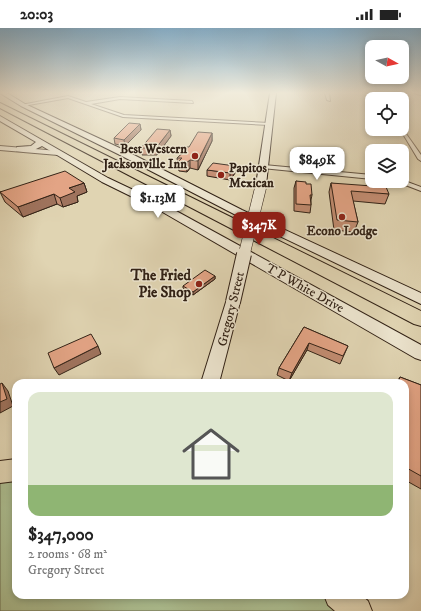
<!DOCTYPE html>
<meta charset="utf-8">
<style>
:root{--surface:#fff;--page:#f2f2f2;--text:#222;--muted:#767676;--accent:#8f2418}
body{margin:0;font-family:"IM FELL DW Pica",serif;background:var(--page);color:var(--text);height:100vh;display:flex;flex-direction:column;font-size:15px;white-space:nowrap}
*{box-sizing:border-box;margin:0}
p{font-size:13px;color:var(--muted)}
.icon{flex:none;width:22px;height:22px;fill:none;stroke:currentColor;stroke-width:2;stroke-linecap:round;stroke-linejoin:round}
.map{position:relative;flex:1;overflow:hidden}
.panel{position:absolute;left:12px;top:351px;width:397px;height:220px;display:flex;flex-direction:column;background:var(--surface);border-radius:12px;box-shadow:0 2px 6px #0003}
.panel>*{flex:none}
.needle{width:26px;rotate:98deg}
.fabs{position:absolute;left:365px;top:12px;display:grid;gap:8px}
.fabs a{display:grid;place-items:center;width:44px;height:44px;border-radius:8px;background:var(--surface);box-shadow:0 2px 6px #0003;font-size:20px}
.price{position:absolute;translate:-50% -34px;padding:0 9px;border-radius:8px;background:#fff;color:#222;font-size:13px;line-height:26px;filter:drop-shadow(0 1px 2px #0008)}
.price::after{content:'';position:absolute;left:50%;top:24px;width:12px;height:9px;margin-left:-6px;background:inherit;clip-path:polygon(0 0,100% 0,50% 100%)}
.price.active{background:var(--accent);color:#fff}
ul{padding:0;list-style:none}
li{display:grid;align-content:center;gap:8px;height:212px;padding:0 16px}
li span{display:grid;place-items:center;height:124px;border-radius:12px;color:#555}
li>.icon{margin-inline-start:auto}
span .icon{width:72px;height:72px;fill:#fffc;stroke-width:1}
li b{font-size:17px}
.status{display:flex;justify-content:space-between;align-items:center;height:28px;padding:0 20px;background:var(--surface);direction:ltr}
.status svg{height:11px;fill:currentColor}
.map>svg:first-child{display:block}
</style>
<div class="status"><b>20:03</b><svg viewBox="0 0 49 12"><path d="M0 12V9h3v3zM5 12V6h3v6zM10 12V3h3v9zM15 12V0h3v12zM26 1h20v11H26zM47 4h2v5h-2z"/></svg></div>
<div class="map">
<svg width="421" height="583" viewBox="0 0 421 583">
<rect width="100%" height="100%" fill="#e0d4b2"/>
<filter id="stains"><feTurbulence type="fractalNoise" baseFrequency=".005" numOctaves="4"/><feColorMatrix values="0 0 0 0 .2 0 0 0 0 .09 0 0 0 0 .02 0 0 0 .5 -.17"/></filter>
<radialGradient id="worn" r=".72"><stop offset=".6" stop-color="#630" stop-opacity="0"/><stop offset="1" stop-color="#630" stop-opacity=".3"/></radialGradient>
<path fill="#acbe91" stroke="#6f7054" d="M 16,442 L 16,567 L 338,567 L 358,583 L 0,583 L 0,444 Z"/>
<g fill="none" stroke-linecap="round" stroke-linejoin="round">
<defs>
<path id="street" d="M 325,65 L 329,65 L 330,73 L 327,72 Z
M 376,65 L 380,65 L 384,71 L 380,71 Z
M 413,65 L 421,65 L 421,67 Z
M 68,68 L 86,74 L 120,69 L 192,73 L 193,75 L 120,71 L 91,76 L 124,87 L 269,95 L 271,96 L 269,97 L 123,89 L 68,70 L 23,78 L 21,77 Z
M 402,100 L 421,127 L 421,133 L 418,131 L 400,101 L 402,101 Z
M 0,118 L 58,123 L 61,125 L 58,127 L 0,122 Z
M 264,137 L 372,147 L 372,151 L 262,140 L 261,139 Z
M 402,152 L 421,159 L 421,163 L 395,153 Z"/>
<path id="secondary" d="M 0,65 L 7,65 L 25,76 L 126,123 L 242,182 L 421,265 L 421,276 L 234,186 L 120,127 L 21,78 Z
M 270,65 L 276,65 L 266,157 L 261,160 L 256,157 Z
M 0,88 L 108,150 L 167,178 L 421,317 L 421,332 L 415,330 L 159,182 L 102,154 L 42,118 L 32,123 L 17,123 L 17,119 L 31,118 L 36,114 L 0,93 Z
M 233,269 L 238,270 L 240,274 L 219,355 L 201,355 L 226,274 L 228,270 Z"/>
<path id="primary" d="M 16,431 L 16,453 L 0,455 L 0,433 Z
M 324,567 L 361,567 L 368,573 L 372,583 L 335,583 L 328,577 Z"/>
<path id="highway" d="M 0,75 L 421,283 L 421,298 L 414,296 L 0,80 Z"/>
</defs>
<use href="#street" stroke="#5e4e3d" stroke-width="2"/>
<use href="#secondary" stroke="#322216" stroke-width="2"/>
<use href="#primary" stroke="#322216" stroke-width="2"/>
<use href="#highway" stroke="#322216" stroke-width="2"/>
<use href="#street" fill="#ebe3cd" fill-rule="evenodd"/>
<use href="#secondary" fill="#ebe3cd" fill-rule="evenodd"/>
<use href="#primary" fill="#e0d4b2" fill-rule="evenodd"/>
<use href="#highway" fill="#e0d4b2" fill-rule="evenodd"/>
<defs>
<path id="secondary-bridge-far2" d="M 261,159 L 261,157"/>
<path id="secondary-bridge-far1" d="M 244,227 L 261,158"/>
<path id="secondary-bridge" d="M 233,274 L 244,226"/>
</defs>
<use href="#secondary-bridge-far2" stroke="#322216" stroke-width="10" stroke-linecap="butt"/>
<use href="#secondary-bridge-far1" stroke="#322216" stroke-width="12" stroke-linecap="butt"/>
<use href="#secondary-bridge" stroke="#322216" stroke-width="16" stroke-linecap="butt"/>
<use href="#secondary-bridge-far2" stroke="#ebe3cd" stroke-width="8"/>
<use href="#secondary-bridge-far1" stroke="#ebe3cd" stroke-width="11"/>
<use href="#secondary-bridge" stroke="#ebe3cd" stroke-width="14"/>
</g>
<path fill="#c38d72" stroke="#322216" d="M 140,96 L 141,102 L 125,118 L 115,116 L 114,110 Z
M 170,102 L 171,108 L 157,127 L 142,127 L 141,120 Z
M 212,105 L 212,113 L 198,142 L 190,140 L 187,144 L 179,143 L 178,138 L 177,130 L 185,123 L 189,119 Z
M 207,142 L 235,145 L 230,152 L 207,148 Z
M 296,153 L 306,156 L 312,167 L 311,172 L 311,177 L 310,185 L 294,183 L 294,160 Z
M 84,155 L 87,164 L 77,168 L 78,174 L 63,179 L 57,176 L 23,189 L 5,174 L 0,164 Z
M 331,155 L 389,166 L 385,176 L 353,173 L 358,194 L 354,204 L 334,202 L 329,164 Z
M 215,248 L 215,251 L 193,267 L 183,260 L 183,258 Z
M 304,299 L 348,318 L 340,336 L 307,322 L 289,353 L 277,347 L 279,340 Z
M 400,349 L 421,357 L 421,461 L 405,452 L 405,355 L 396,355 Z"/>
<path fill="#9f735d" stroke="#322216" d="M 140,96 L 141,102 L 125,118 L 124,112 Z
M 170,102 L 171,108 L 157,127 L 156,120 Z
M 212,105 L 212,113 L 198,142 L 198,133 Z
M 190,132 L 190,140 L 187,144 L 186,135 Z
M 235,138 L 235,145 L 230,152 L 230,145 Z
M 84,155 L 87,164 L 77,168 L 78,174 L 63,179 L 60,170 L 69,160 Z
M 54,166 L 57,176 L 23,189 L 18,179 Z
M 215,248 L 215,251 L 193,267 L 193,264 Z
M 309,315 L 307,322 L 289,353 L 292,345 Z
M 98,318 L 101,326 L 59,347 L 54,340 Z
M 2,355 L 8,363 L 13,378 L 0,385 L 0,374 Z"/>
<path fill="#e3a485" stroke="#322216" d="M 129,95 L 140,96 L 124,112 L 114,110 Z
M 157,101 L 170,102 L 156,120 L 141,120 Z
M 198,104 L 212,105 L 198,133 L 190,132 L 186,135 L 178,134 L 182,130 L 177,130 L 185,123 L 186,119 L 189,119 Z
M 213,135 L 235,138 L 230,145 L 207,142 Z
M 65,143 L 84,155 L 69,160 L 75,164 L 60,170 L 54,166 L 18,179 L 0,164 Z
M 296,153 L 306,154 L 306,156 L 311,156 L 312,167 L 310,167 L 311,177 L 296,176 Z
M 331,155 L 386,159 L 389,166 L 351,163 L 358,194 L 337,192 Z
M 205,242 L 215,248 L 193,264 L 183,258 Z
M 304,299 L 348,318 L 343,328 L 309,315 L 292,345 L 279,340 Z
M 91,306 L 98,318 L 54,340 L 48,325 Z
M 400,349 L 421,357 L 421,448 L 405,439 L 405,355 L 398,355 Z
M 2,355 L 7,371 L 0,374 L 0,356 Z
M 405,472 L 408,473 L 405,485 Z"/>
<linearGradient id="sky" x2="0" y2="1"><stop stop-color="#87b5d4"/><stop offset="0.44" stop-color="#f1ecdc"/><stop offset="1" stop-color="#f1ecdc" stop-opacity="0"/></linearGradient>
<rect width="421" height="147" fill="url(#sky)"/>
<g fill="#8f2418" stroke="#ebe3cd" stroke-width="1.5">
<circle cx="195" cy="128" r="4"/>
<circle cx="221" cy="147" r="4"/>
<circle cx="342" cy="189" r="4"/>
<circle cx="199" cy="256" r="4"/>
</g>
<g text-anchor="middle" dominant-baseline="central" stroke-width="3" stroke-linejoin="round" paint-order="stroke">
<g font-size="13" font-weight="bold" fill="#322216" stroke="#ebe3cd" text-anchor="end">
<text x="187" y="121">Best Western<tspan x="187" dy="15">Jacksonville Inn</tspan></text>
<text x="229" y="140" text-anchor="start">Papitos<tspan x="229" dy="15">Mexican</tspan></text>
<text x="342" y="203" text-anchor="middle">Econo Lodge</text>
</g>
<g font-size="13" fill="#322216" stroke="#ebe3cd">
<text transform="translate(305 260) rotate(29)">T P White Drive</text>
<text transform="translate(231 281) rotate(-76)">Gregory Street</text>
</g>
<g font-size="15" font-weight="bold" fill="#322216" stroke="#ebe3cd" text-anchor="end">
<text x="191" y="247">The Fried<tspan x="191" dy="17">Pie Shop</tspan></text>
</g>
</g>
<rect width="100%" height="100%" filter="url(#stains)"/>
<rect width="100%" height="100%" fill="url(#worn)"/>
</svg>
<div class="fabs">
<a><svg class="needle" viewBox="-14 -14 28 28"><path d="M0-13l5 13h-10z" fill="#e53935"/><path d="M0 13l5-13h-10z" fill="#767676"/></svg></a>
<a><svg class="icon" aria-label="locate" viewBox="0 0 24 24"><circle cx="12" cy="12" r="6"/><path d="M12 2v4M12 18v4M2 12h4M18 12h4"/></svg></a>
<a><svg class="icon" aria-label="layers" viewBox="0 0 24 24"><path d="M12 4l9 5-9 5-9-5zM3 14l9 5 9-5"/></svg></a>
</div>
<b class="price" style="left:317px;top:153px">$849K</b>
<b class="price" style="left:158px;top:191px">$1.13M</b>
<b class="price active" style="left:259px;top:218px">$347K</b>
<section class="panel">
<ul>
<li><span style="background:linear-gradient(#dfe7d0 75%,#8fb573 0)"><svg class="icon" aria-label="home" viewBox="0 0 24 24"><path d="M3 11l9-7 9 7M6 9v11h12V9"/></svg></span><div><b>$347,000</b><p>2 rooms · 68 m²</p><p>Gregory Street</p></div></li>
</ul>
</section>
</div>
